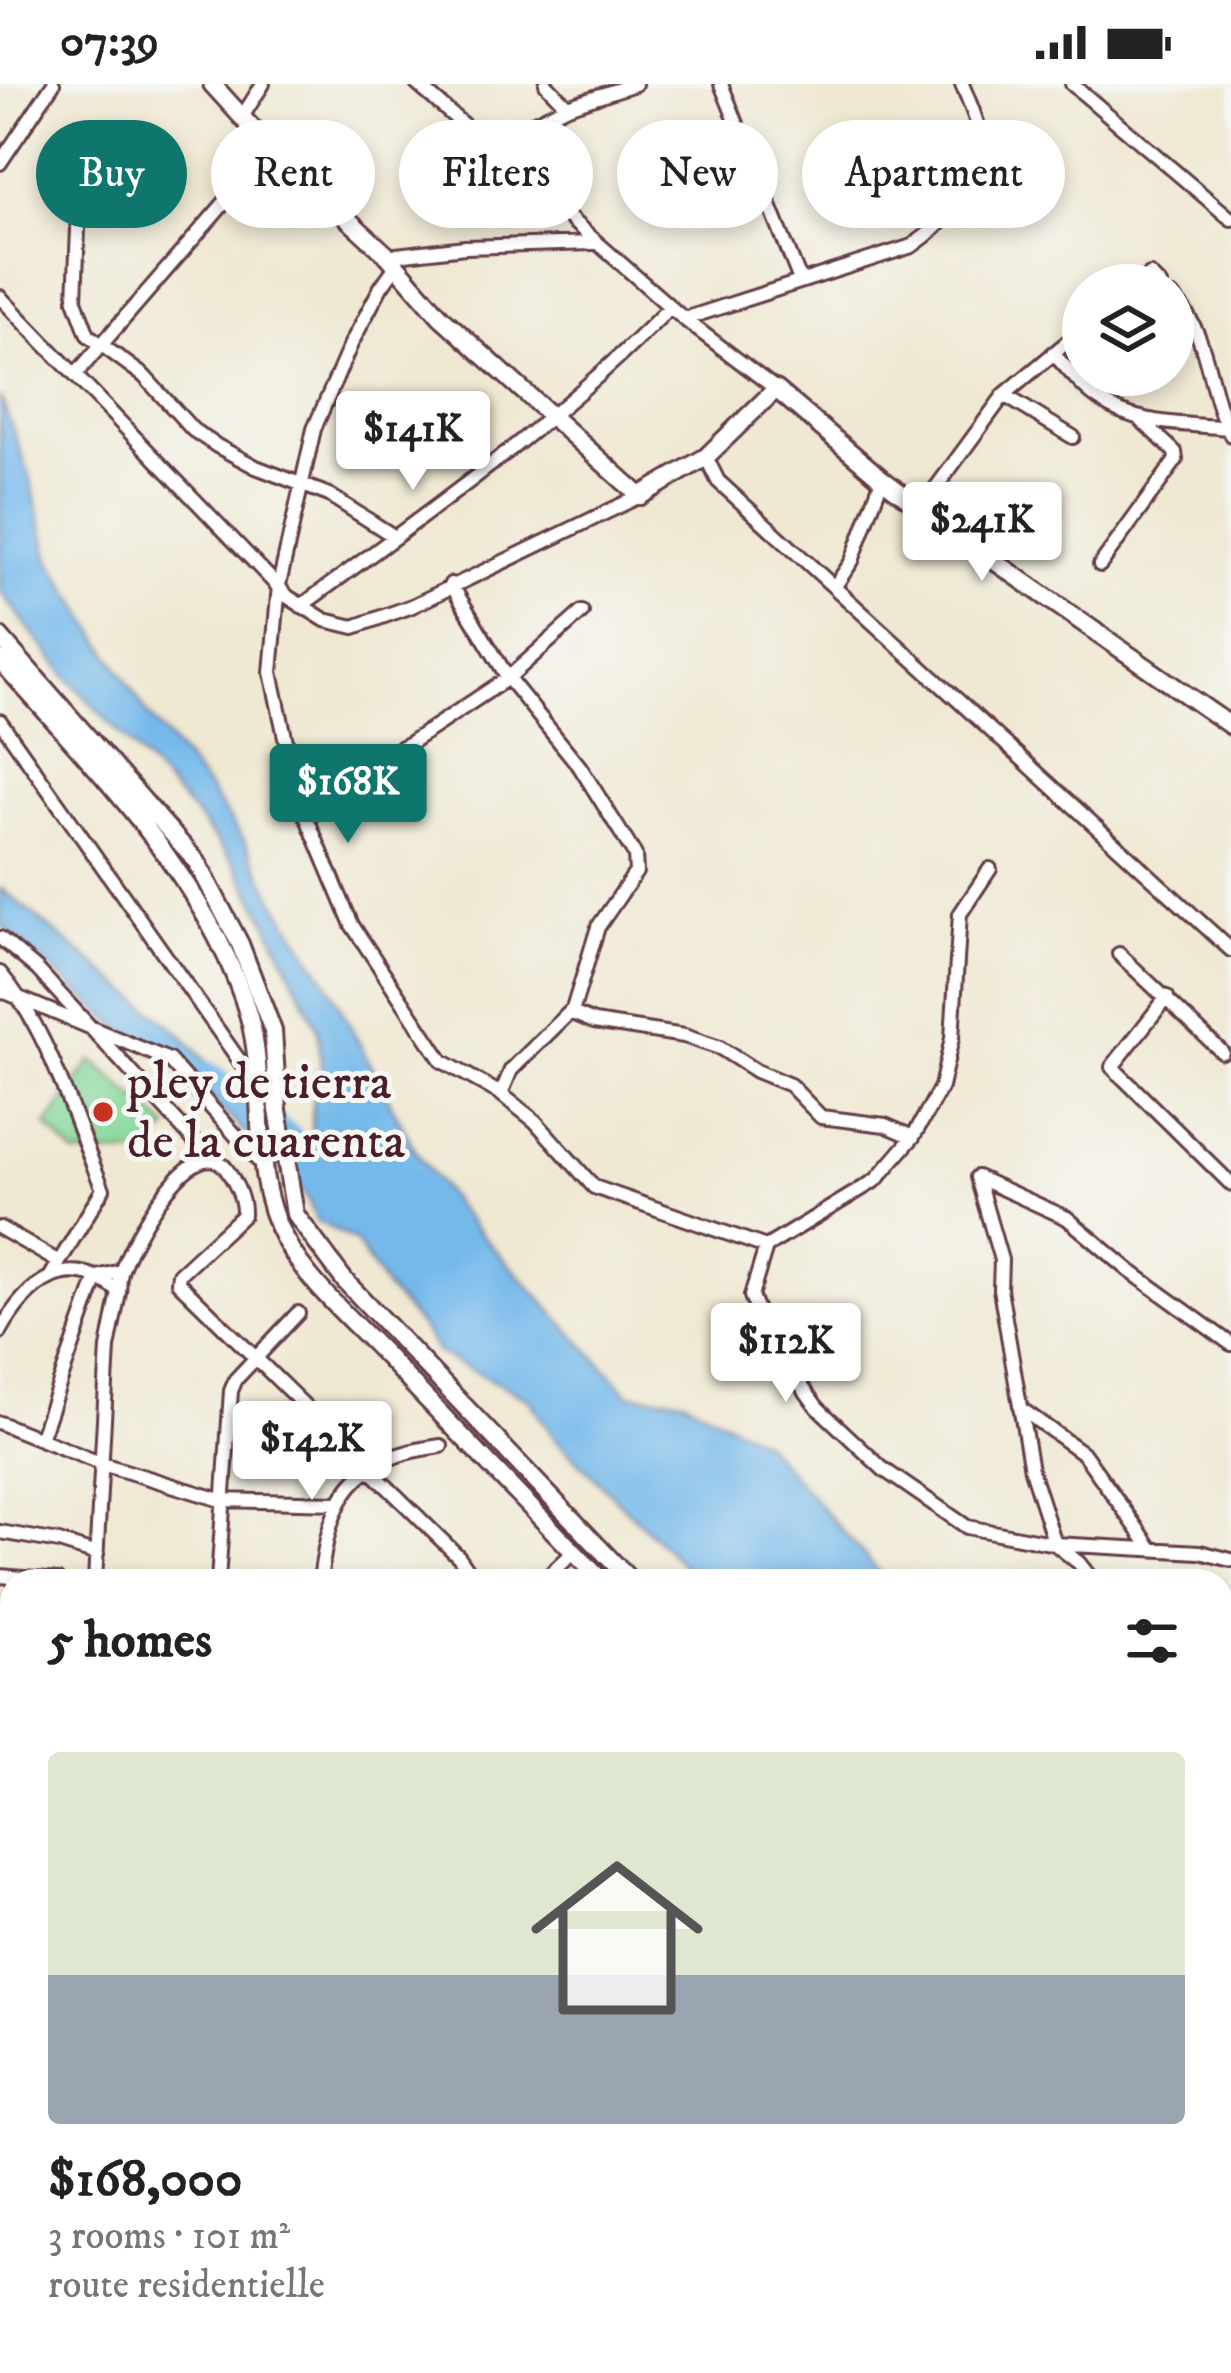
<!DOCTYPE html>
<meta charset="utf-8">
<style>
:root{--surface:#fff;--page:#f2f2f2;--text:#222;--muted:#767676;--accent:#0f766e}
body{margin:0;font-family:"IM FELL DW Pica",serif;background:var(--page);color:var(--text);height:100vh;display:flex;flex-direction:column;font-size:45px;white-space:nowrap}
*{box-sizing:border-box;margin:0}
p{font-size:39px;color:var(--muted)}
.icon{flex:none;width:66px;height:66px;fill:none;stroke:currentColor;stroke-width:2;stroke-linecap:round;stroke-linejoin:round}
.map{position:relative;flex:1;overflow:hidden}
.sheet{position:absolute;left:0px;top:1485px;width:1233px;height:804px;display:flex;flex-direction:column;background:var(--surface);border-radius:36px 36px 0 0;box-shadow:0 6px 18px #0003}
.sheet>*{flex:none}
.top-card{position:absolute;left:36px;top:36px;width:1161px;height:108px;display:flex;gap:24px}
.buttons{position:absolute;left:1062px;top:180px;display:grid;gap:24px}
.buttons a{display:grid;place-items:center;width:132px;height:132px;border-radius:50%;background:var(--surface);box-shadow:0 6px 18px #0003;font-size:60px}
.price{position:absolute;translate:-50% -102px;padding:0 27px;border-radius:12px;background:#fff;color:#222;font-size:39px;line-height:78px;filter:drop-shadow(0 3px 6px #0008)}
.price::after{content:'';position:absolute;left:50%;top:72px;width:36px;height:27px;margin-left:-18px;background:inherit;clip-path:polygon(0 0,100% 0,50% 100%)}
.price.selected{background:var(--accent);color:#fff}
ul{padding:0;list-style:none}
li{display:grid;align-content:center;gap:24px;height:636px;padding:0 48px}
li span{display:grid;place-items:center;height:372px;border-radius:12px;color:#555}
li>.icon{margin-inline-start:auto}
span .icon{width:216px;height:216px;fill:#fffc;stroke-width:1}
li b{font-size:51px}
h2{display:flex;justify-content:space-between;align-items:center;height:144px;padding:0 48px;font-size:51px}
.chip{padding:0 42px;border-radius:54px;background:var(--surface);box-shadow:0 6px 18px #0003;font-size:42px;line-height:108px}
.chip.selected{background:var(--accent);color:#fff}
.status{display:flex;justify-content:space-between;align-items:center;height:84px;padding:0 60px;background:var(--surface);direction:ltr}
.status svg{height:33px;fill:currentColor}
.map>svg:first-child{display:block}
</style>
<div class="status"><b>07:39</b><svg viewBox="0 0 49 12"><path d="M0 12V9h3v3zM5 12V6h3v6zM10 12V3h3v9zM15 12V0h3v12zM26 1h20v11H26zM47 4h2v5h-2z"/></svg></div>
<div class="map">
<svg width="1231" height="2289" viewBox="0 0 1231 2289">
<rect width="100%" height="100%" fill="#f6f6f2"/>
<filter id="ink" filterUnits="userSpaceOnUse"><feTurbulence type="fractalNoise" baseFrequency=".00833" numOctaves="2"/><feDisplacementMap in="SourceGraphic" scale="24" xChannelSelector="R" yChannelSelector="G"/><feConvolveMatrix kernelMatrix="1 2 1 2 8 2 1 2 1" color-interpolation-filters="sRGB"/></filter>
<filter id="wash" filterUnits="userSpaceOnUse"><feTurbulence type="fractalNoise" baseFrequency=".004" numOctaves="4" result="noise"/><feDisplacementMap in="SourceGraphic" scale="48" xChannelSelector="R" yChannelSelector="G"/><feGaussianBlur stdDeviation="2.7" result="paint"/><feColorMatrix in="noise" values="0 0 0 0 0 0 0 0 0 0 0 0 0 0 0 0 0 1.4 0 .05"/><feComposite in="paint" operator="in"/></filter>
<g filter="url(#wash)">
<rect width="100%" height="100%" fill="#efe8d2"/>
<path fill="#84d799" stroke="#677b62" stroke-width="3" d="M 92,976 L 169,1044 L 143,1070 L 75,1071 L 47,1042 Z"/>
<path fill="#75b9eb" stroke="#606c8b" stroke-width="3" d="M 0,312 L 29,390 L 50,476 L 148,631 L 207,703 L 246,759 L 276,819 L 327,898 L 417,1070 L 461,1129 L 630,1311 L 681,1314 L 762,1357 L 887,1497 L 699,1497 L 553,1352 L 529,1315 L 438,1269 L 422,1244 L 386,1204 L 355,1157 L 316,1136 L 307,1113 L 179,981 L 140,962 L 0,840 L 0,804 L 180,949 L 235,1009 L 311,1072 L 313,1009 L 322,989 L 318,945 L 265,833 L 235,780 L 197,733 L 67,593 L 0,507 Z"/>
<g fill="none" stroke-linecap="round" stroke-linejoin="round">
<path stroke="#75b9eb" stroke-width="18" d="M 208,986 L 304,1060"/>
</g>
</g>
<g filter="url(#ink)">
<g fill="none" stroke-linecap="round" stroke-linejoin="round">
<defs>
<path id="street" d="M 417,0 L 684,235 L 776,305
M 546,0 L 567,22 L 635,0
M 721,0 L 800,196
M 1072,0 L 1231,135
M 242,33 L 263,0
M 486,62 L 567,22
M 0,79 L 53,0
M 79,121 L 75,216 L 88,251 L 144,292 L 193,346 L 217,362 L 256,383 L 329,411 L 395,453
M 388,172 L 465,163 L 593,159
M 396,182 L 381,203 L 351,260 L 314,345 L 279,501 L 271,588 L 298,713 L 352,841 L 442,977 L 501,1010 L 535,1037 L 594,1103 L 766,1163
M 1137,201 L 1150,191 L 1160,201
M 0,213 L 288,513 L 325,536 L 354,543 L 412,522 L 640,412
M 1173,213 C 1212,252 1206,306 1231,351
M 684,235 L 912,162 C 942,141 981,103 981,64 C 981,43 970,20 962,0
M 1053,269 C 1068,285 1082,304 1100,316 C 1136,342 1184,339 1227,344
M 76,290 L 271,65
M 1004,311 L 1073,353
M 706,373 L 718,397 L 1231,866
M 921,424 L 1004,311 L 1083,245
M 1100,481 L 1176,376 L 1175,368 L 1142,337
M 835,502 L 852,477 L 882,395
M 301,522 C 429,428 559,337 670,223
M 0,637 L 258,1003
M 298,713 L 410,659 L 508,594 L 451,500
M 990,785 L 960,830 L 952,954 L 941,1003 L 913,1053 L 876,1096 L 766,1163 L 751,1212 L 771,1260 L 817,1323 L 883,1385 L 967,1443 L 1055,1460 L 1200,1468 L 1231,1476
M 0,854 L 37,885 L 209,1073
M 1119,870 L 1222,968
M 0,889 C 51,949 72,1033 103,1105 L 52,1190
M 0,906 L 169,976 L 262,1081
M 1167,913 L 1112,983 L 1231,1100
M 570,928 L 594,938 L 684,952 L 720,964 L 756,987 L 790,1001 L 821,1033 L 885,1041 L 913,1053
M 501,1010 L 511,986 L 573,925 L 598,843 L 636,788 L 635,771 L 580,683 L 508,594 L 582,528
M 977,1093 L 1001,1176 L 1000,1205 L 1031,1386 L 1055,1460 L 1079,1479 L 1093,1497
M 977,1093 L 1067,1134 L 1130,1187 L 1231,1260
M 0,1144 L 59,1178
M 119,1208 C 120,1202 119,1195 121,1189 C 128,1161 195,1039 227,1086 C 235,1098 244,1116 243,1131 L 179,1190 L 178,1198 L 459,1473 L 468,1486 L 468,1497
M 0,1248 C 27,1199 68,1165 119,1208 L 108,1264 L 95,1497
M 1020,1324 L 1084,1370 L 1151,1464
M 0,1339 L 102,1380 L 221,1416 L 337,1419
M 40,1355 L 97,1193 L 121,1187
M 0,1448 L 59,1458 L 97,1470
M 0,1492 L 59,1497
M 218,1497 L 231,1307 L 236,1295 L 298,1229
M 320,1497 C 330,1412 352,1373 441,1362
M 543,1497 L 574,1468
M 1221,1645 L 1231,1656
M 0,1650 L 12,1653
M 1221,1685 L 1231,1667
M 0,1769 L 12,1770
M 0,1934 L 12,1943
M 0,2120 L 12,2132
M 0,2167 L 12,2149
M 0,2248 L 12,2252
M 105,2277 L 117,2289
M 844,2277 L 844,2289
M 403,2289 L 455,2277
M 553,2289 L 669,2277"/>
<path id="secondary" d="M 212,0 L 271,65 L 388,172 L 440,232 L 640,412 L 706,373 L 776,305 L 882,395 L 957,451 L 1231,642
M 0,553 L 197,778 L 240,860 L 273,947 L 278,1026 L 295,1130 L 345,1197 L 631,1497
M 0,576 C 93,683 209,793 249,933 C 269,1005 247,1088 285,1156 C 309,1200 353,1237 387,1273 C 458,1349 530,1423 602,1497
M 0,1548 L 12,1551
M 1221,1970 L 1231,1975
M 0,1976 L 12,1955
M 1221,1991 L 1231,1995
M 541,2277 L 542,2289
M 1071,2277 L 1073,2289
M 174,2289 L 285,2277"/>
<path id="primary" d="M 0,2041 L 12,2045
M 1221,2184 L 1231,2192"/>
</defs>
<use href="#street" stroke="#633d44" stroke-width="18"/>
<use href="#secondary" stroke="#633d44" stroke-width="22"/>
<use href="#primary" stroke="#633d44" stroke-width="24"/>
<use href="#street" stroke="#fff" stroke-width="12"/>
<use href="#secondary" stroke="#fff" stroke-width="16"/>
<use href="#primary" stroke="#fff" stroke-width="18"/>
</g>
</g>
<circle fill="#c8321e" stroke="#f6f6f2" stroke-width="4.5" cx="103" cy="1028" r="12"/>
<g text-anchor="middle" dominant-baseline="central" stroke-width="10" stroke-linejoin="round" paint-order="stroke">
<g font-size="51" fill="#4a1f2b" stroke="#f6f6f2" text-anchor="start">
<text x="127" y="999">pley de tierra<tspan x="127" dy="59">de la cuarenta</tspan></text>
</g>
</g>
</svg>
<div class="buttons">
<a><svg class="icon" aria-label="layers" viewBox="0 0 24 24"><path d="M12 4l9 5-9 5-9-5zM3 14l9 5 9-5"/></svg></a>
</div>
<b class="price" style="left:413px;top:409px">$141K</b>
<b class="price" style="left:982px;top:500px">$241K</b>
<b class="price selected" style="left:348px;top:762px">$168K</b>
<b class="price" style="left:786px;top:1321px">$112K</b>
<b class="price" style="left:312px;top:1419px">$142K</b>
<div class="top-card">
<a class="chip selected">Buy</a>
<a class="chip">Rent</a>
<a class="chip">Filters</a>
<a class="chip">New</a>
<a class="chip">Apartment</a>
</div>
<section class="sheet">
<h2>5 homes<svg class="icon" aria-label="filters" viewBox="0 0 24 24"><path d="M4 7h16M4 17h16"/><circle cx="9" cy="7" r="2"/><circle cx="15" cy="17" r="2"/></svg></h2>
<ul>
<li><span style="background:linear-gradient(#dfe7d0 60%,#9aa5b1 0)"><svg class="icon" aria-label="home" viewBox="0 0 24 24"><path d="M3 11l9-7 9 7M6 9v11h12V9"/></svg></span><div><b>$168,000</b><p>3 rooms · 101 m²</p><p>route residentielle</p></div></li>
</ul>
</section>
</div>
